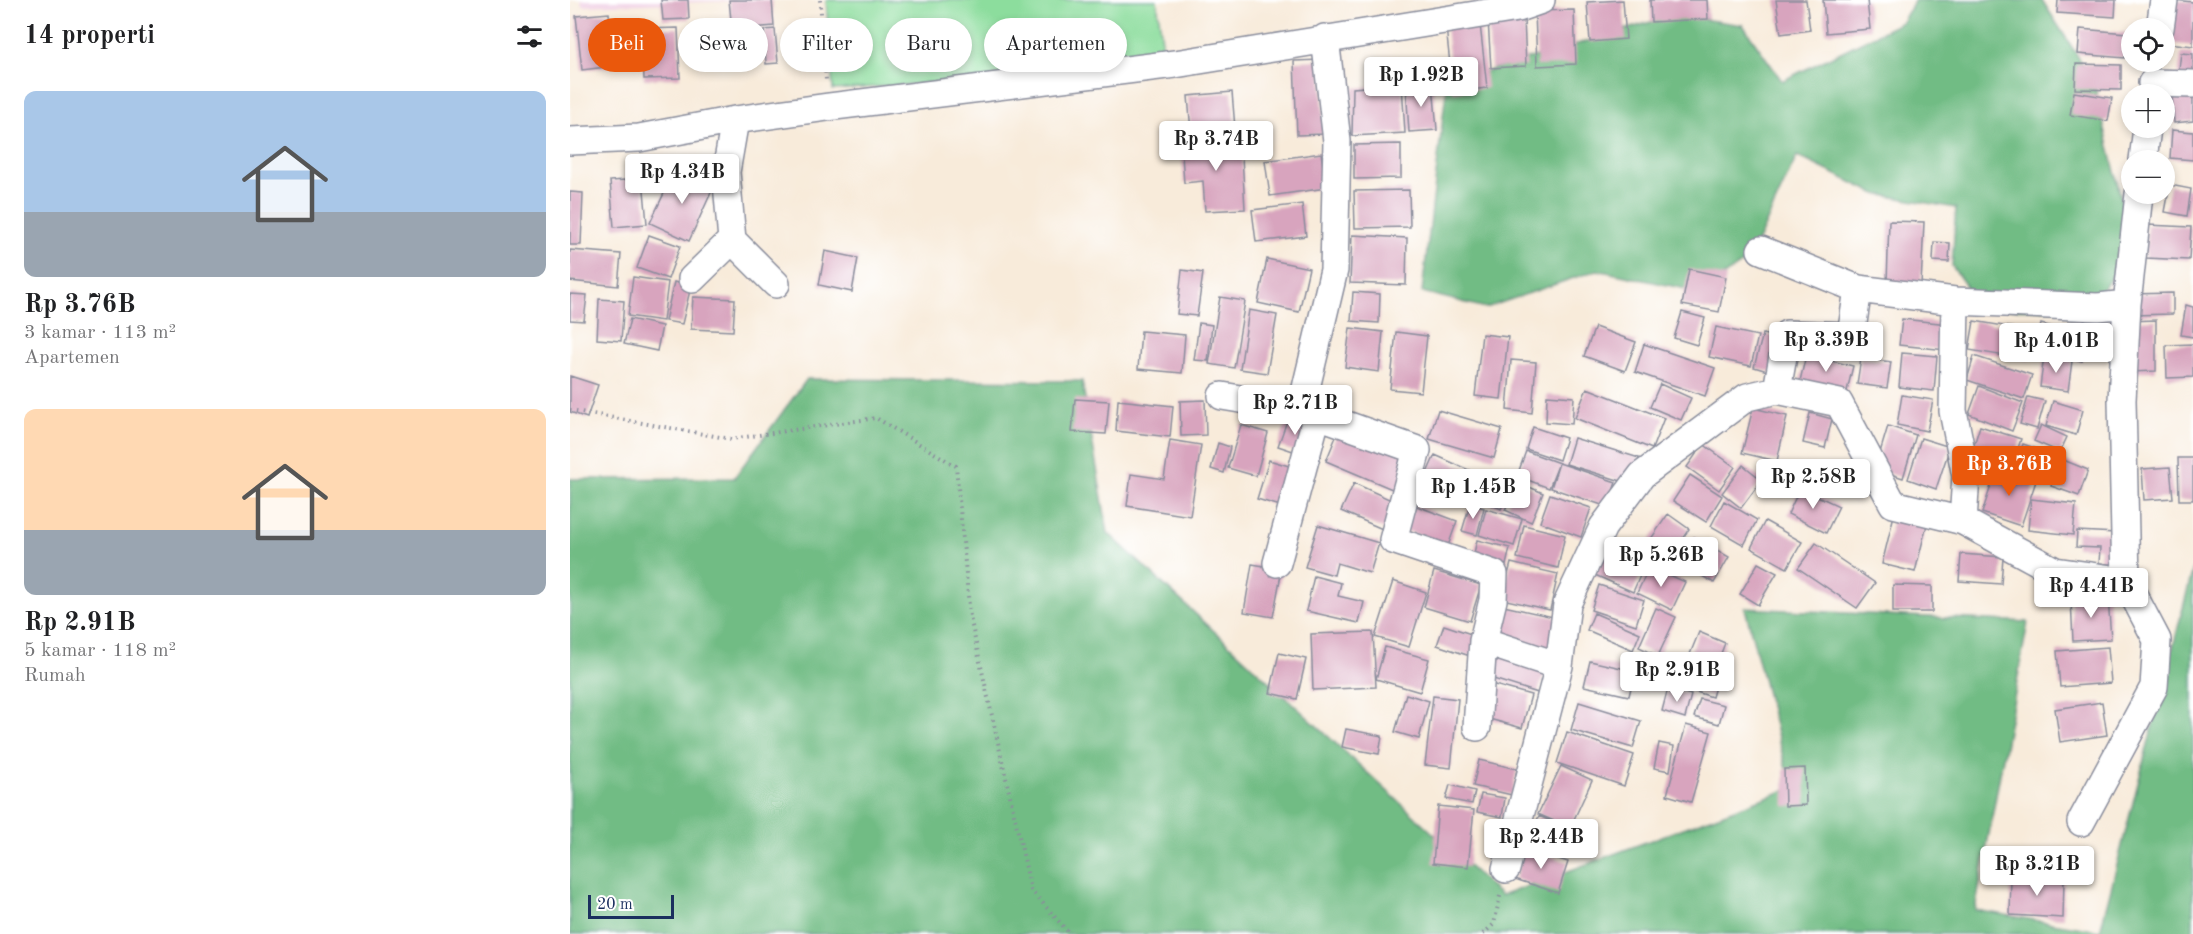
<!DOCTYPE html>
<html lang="id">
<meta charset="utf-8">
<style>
:root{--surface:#fff;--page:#f2f2f2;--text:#202124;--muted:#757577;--accent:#ea580c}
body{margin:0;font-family:"Old Standard TT",serif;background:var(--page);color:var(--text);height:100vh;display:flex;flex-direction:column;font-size:22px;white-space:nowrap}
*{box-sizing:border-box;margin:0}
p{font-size:20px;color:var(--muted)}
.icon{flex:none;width:33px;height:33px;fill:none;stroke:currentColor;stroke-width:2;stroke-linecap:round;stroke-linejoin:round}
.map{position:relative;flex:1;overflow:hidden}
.panel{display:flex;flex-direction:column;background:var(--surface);width:570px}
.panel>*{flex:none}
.guide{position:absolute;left:18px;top:18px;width:570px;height:54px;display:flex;gap:12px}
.fabs{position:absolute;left:1551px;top:18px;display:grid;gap:12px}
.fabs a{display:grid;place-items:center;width:54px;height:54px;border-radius:50%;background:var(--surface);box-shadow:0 3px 9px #0003;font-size:30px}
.scale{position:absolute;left:18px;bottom:15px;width:86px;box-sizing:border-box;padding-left:6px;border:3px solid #1b2f5e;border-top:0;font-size:16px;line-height:21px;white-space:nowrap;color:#1b2f5e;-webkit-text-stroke:4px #fff;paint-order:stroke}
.price{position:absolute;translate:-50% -51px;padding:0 14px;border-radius:6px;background:#fff;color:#222;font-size:20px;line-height:39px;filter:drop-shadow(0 2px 3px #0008)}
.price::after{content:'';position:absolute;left:50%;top:36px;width:18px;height:14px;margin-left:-9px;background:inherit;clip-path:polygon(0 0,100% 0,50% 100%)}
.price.current{background:var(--accent);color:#fff}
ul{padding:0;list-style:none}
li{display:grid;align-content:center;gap:12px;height:318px;padding:0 24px}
li span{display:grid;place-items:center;height:186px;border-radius:12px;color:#555}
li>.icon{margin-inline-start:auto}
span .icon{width:108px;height:108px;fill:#fffc;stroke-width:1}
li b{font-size:26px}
h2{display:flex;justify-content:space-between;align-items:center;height:72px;padding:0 24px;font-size:26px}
.chip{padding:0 21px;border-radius:27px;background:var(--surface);box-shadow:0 3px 9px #0003;font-size:21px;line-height:54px}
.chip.current{background:var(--accent);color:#fff}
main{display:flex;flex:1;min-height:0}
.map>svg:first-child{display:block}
</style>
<main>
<section class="panel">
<h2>14 properti<svg class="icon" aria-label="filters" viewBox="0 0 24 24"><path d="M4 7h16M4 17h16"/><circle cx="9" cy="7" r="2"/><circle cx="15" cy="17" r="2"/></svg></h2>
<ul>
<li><span style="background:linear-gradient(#a9c7e8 65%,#9aa5b1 0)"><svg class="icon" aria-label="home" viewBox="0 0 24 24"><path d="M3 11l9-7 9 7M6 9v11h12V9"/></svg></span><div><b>Rp 3.76B</b><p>3 kamar · 113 m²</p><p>Apartemen</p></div></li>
<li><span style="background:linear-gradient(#ffd9b3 65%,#9aa5b1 0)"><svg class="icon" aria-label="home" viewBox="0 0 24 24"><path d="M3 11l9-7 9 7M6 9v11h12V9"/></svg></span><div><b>Rp 2.91B</b><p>5 kamar · 118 m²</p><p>Rumah</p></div></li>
</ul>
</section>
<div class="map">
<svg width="1623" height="934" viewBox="0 0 1623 934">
<rect width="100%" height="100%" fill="#fff"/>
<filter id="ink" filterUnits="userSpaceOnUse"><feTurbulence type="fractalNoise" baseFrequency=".0167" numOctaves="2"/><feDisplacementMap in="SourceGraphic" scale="12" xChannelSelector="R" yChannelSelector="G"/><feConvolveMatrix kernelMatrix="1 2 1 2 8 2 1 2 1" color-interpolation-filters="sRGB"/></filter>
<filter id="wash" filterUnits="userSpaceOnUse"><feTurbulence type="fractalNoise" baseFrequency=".008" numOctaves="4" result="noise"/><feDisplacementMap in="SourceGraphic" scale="24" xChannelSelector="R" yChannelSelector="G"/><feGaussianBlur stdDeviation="1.35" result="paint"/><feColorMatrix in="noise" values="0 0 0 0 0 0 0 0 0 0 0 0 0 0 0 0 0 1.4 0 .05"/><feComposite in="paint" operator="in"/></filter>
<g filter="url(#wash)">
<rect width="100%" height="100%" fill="#f8ebda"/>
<path fill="#f0d0e5" d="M 11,0 L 163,0 L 163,1 L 12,6 Z"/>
<path fill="#8cdd9d" stroke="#54867e" stroke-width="1.5" d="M 256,0 L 587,0 L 595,66 L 263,90 Z"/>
<path fill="#71bc84" stroke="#467671" stroke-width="1.5" d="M 1345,0 L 1472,0 L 1524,82 L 1563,249 L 1517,310 L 1412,309 L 1382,266 L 1386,208 L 1306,194 L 1227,156 L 1180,258 L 1130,292 L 1027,270 L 916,308 L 852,292 L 877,83 L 1104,15 L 1173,25 L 1212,81 L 1332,22 Z
M 237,379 L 512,381 L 538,533 L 931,896 L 1221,788 L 1175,608 L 1458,622 L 1405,910 L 1530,931 L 1623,569 L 1623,934 L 0,934 L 0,479 L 164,478 Z"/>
<g id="blocks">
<path fill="#d8a4be" d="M 91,0 L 118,0 L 119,19 L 93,20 Z
M 159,0 L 202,0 L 204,26 L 162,30 Z
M 1053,0 L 1056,39 L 1020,42 L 1017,2 Z
M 1080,0 L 1137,0 L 1138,19 L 1081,22 Z
M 1206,0 L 1236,0 L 1240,30 L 1211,34 Z
M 1253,0 L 1297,0 L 1300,29 L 1256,33 Z
M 1488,0 L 1546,0 L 1545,17 L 1487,13 Z
M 1604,0 L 1623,2 L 1623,46 L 1599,43 Z
M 1004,10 L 1006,64 L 967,66 L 965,11 Z
M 39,13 L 44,66 L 12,70 L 6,16 Z
M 954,18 L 956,66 L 921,68 L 918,20 Z
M 910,24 L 917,88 L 883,92 L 876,27 Z
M 108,28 L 110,78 L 74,79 L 72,29 Z
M 205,29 L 208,63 L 196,64 L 194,30 Z
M 1510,29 L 1557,33 L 1555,58 L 1508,54 Z
M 186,31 L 188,63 L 155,65 L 154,33 Z
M 1611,53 L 1623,54 L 1623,79 L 1608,77 Z
M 751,60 L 754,134 L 727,135 L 724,61 Z
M 1506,64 L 1551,65 L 1551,90 L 1505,89 Z
M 832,84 L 835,133 L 782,136 L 783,88 Z
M 863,84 L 867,130 L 839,132 L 836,86 Z
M 662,92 L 665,128 L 621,132 L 618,96 Z
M 1504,92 L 1542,98 L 1538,121 L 1500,115 Z
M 1623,92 L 1623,121 L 1604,123 L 1602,94 Z
M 1602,130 L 1623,132 L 1623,160 L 1600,158 Z
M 671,138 L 675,209 L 635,211 L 633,181 L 614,183 L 611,141 Z
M 831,144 L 831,178 L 784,179 L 784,145 Z
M 751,153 L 756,188 L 700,196 L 695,161 Z
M 106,168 L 144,186 L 119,241 L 80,223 Z
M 73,179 L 77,224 L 44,227 L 40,181 Z
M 1600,185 L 1621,189 L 1617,216 L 1595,212 Z
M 839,190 L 840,227 L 785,228 L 784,191 Z
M 0,192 L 13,193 L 11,245 L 0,245 Z
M 732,204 L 736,236 L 686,242 L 682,210 Z
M 1319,221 L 1354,222 L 1351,285 L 1317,283 Z
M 1577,225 L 1621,227 L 1619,260 L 1576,258 Z
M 79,235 L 110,246 L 98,279 L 67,268 Z
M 782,235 L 837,238 L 836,285 L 780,283 Z
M 1364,242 L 1380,243 L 1379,262 L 1363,261 Z
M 0,250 L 51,254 L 48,286 L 0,281 Z
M 255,251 L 288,258 L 282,292 L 249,285 Z
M 697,259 L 739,268 L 729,312 L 688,303 Z
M 1119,269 L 1156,277 L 1149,312 L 1112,305 Z
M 612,270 L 633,273 L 627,316 L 607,314 Z
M 63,277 L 98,282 L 93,321 L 58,316 Z
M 104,282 L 121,286 L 112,324 L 95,321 Z
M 783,292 L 810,294 L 809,323 L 781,321 Z
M 1603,293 L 1603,314 L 1561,315 L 1561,294 Z
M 0,294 L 17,295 L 14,321 L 0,320 Z
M 123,297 L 165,299 L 163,331 L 121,329 Z
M 650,297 L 675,301 L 664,368 L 639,364 Z
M 29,299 L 54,301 L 51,341 L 27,339 Z
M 1616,305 L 1623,307 L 1623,337 L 1611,335 Z
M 679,310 L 707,315 L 697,373 L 670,369 Z
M 1112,312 L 1135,318 L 1127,345 L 1104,338 Z
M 60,319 L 92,326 L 87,351 L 54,344 Z
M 1332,319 L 1378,324 L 1376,350 L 1329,345 Z
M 1586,320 L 1586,371 L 1559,372 L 1559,321 Z
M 1404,321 L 1464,331 L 1459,360 L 1399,350 Z
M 629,323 L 642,325 L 638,361 L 624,360 Z
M 1471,324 L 1519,336 L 1512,361 L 1465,349 Z
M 1025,327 L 1066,342 L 1055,371 L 1014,356 Z
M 1146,327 L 1188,336 L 1181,366 L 1139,357 Z
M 780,328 L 813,332 L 809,372 L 775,367 Z
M 571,331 L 615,335 L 612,373 L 568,369 Z
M 826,332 L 857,336 L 851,392 L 820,389 Z
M 912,334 L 938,337 L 931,399 L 905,396 Z
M 1193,334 L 1213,339 L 1204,373 L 1184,367 Z
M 1074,344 L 1145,368 L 1135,396 L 1065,372 Z
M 1623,344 L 1623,377 L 1597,378 L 1596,345 Z
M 1332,353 L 1367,356 L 1364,391 L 1329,387 Z
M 1236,355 L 1283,366 L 1277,391 L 1230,381 Z
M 1404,356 L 1462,375 L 1454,399 L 1397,380 Z
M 1474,356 L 1502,361 L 1498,391 L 1470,387 Z
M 1291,358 L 1321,362 L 1317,388 L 1287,384 Z
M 941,360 L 966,362 L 962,413 L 937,410 Z
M 0,376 L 28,385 L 17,418 L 0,412 Z
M 1090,384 L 1121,398 L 1111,420 L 1080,407 Z
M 1409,386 L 1453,403 L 1442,431 L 1399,414 Z
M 1017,388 L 1094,418 L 1082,449 L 1005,418 Z
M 977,395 L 1004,397 L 1002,424 L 976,422 Z
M 1332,395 L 1363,400 L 1357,431 L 1327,425 Z
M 1458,397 L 1475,401 L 1467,429 L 1450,424 Z
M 505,399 L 539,401 L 536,434 L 502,432 Z
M 548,400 L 603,406 L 600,437 L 546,431 Z
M 635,400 L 636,435 L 611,436 L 610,401 Z
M 1483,401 L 1513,410 L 1506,435 L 1476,426 Z
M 1183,408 L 1217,416 L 1207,461 L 1172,453 Z
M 868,410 L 932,429 L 924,458 L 859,439 Z
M 1240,413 L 1262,419 L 1255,448 L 1233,443 Z
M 718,418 L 742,426 L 732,454 L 708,446 Z
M 671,425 L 698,433 L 686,476 L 658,468 Z
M 1471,425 L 1497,437 L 1490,452 L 1464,441 Z
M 1318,426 L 1346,435 L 1333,478 L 1305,469 Z
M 1410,426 L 1451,439 L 1443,464 L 1402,451 Z
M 770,427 L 844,458 L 829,492 L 756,461 Z
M 963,427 L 996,438 L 989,460 L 956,449 Z
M 1004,438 L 1069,458 L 1061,484 L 996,464 Z
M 1351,438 L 1380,447 L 1366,489 L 1338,479 Z
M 600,440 L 631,445 L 620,516 L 557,506 L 561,474 L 594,479 Z
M 648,443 L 660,447 L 654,473 L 641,469 Z
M 1133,444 L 1165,467 L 1149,490 L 1117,467 Z
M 1453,444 L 1485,455 L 1476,479 L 1445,469 Z
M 956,451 L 989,463 L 979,488 L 947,476 Z
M 865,455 L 912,476 L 901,502 L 853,482 Z
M 1608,458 L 1623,458 L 1623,500 L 1609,500 Z
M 1491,459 L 1518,470 L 1509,496 L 1481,486 Z
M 699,460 L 729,469 L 717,508 L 687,499 Z
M 989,463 L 1046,482 L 1038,507 L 981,488 Z
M 1173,465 L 1192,480 L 1171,508 L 1152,493 Z
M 1600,467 L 1603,498 L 1574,500 L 1572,469 Z
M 1427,468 L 1466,481 L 1451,526 L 1412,513 Z
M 918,472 L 942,483 L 931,509 L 906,498 Z
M 1120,475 L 1152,496 L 1136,522 L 1103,501 Z
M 948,482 L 973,493 L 961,522 L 935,510 Z
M 784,483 L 830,504 L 817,531 L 771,511 Z
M 1230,488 L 1269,506 L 1256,533 L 1218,514 Z
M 980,494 L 1021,508 L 1011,537 L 970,522 Z
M 1461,499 L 1506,504 L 1503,535 L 1458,530 Z
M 1154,501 L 1187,520 L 1174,545 L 1141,526 Z
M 900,504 L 914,508 L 907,535 L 892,531 Z
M 844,505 L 887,521 L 878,546 L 835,530 Z
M 916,509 L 952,519 L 944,546 L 909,535 Z
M 1325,511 L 1358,520 L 1345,572 L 1312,564 Z
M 1098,514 L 1119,529 L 1097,561 L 1076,546 Z
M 1195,521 L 1232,542 L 1217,568 L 1181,548 Z
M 748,525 L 809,543 L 800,573 L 767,563 L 764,575 L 735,567 Z
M 954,525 L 995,535 L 988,568 L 947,558 Z
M 1507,531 L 1546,533 L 1544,565 L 1529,563 L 1530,548 L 1506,547 Z
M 1124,537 L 1159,557 L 1144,583 L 1110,563 Z
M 907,540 L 940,548 L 936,565 L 903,558 Z
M 1246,543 L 1305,583 L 1287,608 L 1228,568 Z
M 1037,547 L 1075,564 L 1063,592 L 1025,575 Z
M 1391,554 L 1433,557 L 1431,584 L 1389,581 Z
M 941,563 L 988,574 L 980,610 L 932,599 Z
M 1188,563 L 1207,573 L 1188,605 L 1170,594 Z
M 682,564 L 712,569 L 703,617 L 674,612 Z
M 1080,566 L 1115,582 L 1102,610 L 1067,593 Z
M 864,571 L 911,585 L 900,621 L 854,607 Z
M 744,576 L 771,583 L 768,596 L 794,602 L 789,623 L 736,611 Z
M 823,581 L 856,592 L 839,647 L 805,637 Z
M 1029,585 L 1074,600 L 1066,625 L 1021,610 Z
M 1323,585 L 1362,586 L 1362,612 L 1323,612 Z
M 1538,597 L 1541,639 L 1503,641 L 1501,599 Z
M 929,605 L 988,618 L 981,650 L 922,636 Z
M 1086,608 L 1106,617 L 1088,656 L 1069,647 Z
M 1024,613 L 1070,633 L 1063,650 L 1017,630 Z
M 874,625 L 910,637 L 903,657 L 867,645 Z
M 803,632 L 806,687 L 743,690 L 741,634 Z
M 1129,632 L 1155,643 L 1145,669 L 1118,659 Z
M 815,647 L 859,659 L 850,692 L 806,679 Z
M 1538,647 L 1541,683 L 1490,687 L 1487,651 Z
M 923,648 L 977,665 L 968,693 L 914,676 Z
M 709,653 L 736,659 L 727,699 L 700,693 Z
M 1020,661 L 1065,671 L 1059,696 L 1014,686 Z
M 1102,661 L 1148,676 L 1142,697 L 1095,682 Z
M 921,684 L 961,695 L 952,728 L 912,717 Z
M 1098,688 L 1121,695 L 1115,718 L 1092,711 Z
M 836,694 L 859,701 L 849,739 L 825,732 Z
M 863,696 L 888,699 L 881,768 L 855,765 Z
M 1130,699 L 1154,705 L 1149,724 L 1124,717 Z
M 1009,702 L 1071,721 L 1063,748 L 1001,730 Z
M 1532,702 L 1537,735 L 1490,742 L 1485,709 Z
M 1116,725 L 1141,732 L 1121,802 L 1097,795 Z
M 776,729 L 812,736 L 809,754 L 772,747 Z
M 997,732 L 1064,755 L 1054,786 L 987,763 Z
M 1089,743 L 1104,746 L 1100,771 L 1084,768 Z
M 909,760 L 947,769 L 942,795 L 903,786 Z
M 991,766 L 1022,780 L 1000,828 L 968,814 Z
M 1235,768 L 1236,805 L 1215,806 L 1214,769 Z
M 880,785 L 905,791 L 902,804 L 876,799 Z
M 911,794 L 935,798 L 932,817 L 907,812 Z
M 868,806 L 904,810 L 898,867 L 863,863 Z
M 969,816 L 1000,830 L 987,856 L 957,842 Z
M 954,848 L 998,862 L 988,893 L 945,879 Z
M 1441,877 L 1494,880 L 1493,918 L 1440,915 Z"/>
</g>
</g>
<g filter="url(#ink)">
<use href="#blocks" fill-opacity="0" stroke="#8a8d9c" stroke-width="1.5"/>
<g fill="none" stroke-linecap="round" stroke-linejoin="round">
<defs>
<path id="minor" d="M 1590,28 L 1594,0
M 1582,83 L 1623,84
M 0,141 L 69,138 L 165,120 L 258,107 L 605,64 L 948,8 L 971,0
M 1573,160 L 1577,128
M 162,240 L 206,284
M 1191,250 L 1288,289 L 1385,301 L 1528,307 L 1557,304
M 122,279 L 162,240 L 156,172 L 165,120
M 1385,301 L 1383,411 L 1396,476 L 1393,521
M 1207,390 L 1217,334 L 1281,336 L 1288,289
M 652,396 L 731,409 L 847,450 L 823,540 L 924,574 L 923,600 L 913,641 L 907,727
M 731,409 L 764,270 L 767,141 L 755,38
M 707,563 L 747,415
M 913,641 L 989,666 L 936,869
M 989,666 L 997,604 L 1033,527 L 1072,475 L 1177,397 L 1207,390 L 1269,403 L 1323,504 L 1393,521 L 1485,571 L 1556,581
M 1511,822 L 1584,687 L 1587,640 L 1556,581 L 1552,400 L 1557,304 L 1569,194"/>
</defs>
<use href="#minor" stroke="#8a8d9c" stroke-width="30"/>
<path stroke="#8a8d9c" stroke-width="4" stroke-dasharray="1.5 4.5" stroke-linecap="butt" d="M 250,0 L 256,80
M 0,410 L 161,439 L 306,418 L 386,466 L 400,617 L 461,890 L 500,934
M 913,934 L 924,924 L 930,896"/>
<use href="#minor" stroke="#fff" stroke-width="27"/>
</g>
</g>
</svg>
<div class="fabs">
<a><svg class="icon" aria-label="locate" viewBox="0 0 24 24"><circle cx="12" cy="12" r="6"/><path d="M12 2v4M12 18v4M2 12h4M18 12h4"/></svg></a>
<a>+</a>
<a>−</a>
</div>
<div class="scale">20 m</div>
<b class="price" style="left:851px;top:108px">Rp 1.92B</b>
<b class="price" style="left:646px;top:172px">Rp 3.74B</b>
<b class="price" style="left:112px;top:205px">Rp 4.34B</b>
<b class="price" style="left:1256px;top:373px">Rp 3.39B</b>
<b class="price" style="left:1486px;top:374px">Rp 4.01B</b>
<b class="price" style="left:725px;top:436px">Rp 2.71B</b>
<b class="price current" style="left:1439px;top:497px">Rp 3.76B</b>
<b class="price" style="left:1243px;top:510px">Rp 2.58B</b>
<b class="price" style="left:903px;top:520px">Rp 1.45B</b>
<b class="price" style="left:1091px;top:588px">Rp 5.26B</b>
<b class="price" style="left:1521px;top:619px">Rp 4.41B</b>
<b class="price" style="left:1107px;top:703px">Rp 2.91B</b>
<b class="price" style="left:971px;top:870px">Rp 2.44B</b>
<b class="price" style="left:1467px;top:897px">Rp 3.21B</b>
<div class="guide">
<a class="chip current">Beli</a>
<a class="chip">Sewa</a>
<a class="chip">Filter</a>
<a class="chip">Baru</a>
<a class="chip">Apartemen</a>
</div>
</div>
</main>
